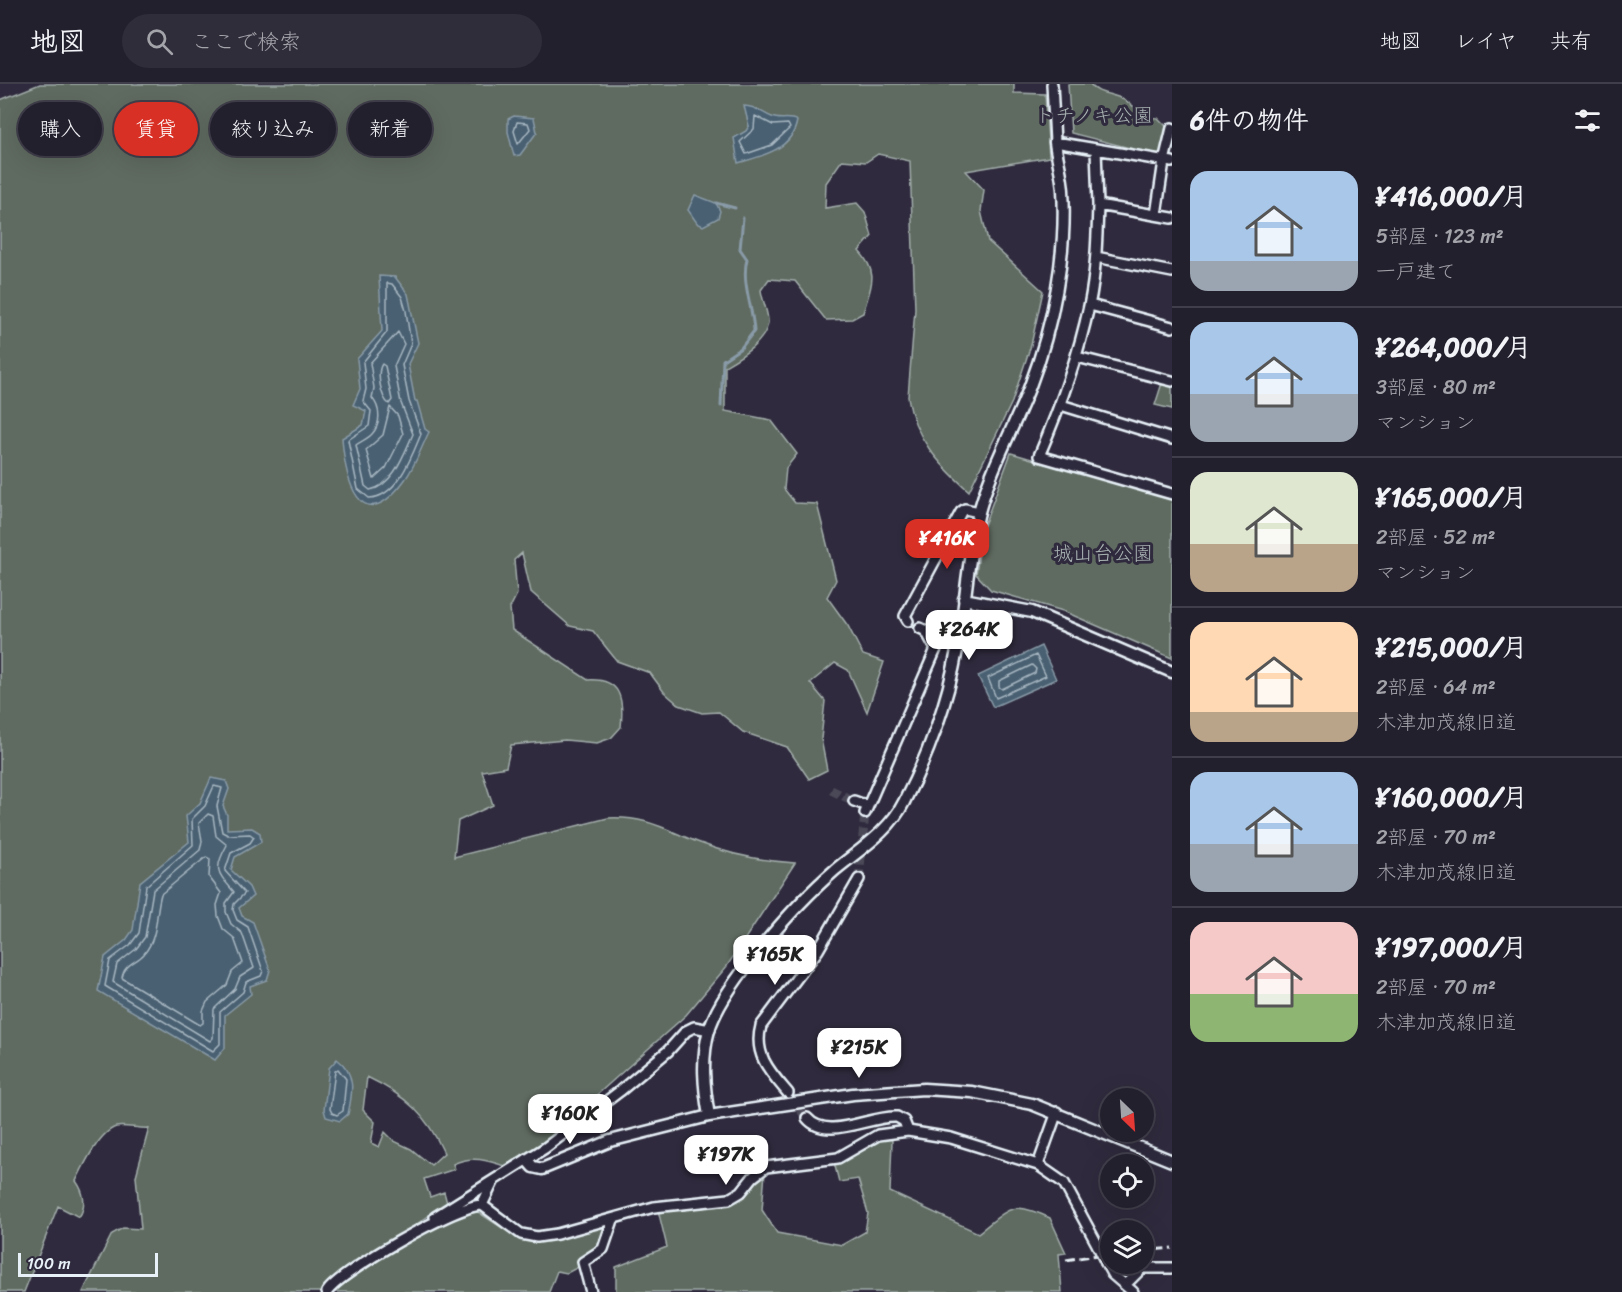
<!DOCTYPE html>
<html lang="ja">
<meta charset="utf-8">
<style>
:root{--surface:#23202e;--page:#2f2d3a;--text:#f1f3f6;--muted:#a3a3aa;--line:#403e4a;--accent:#d93025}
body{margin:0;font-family:Sriracha,"Klee One",sans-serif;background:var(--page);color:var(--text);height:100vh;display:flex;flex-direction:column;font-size:22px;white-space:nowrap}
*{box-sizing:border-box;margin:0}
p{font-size:20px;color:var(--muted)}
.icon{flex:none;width:33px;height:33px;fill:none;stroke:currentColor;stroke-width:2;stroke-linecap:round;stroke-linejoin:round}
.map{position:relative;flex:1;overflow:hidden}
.panel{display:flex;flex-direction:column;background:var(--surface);width:450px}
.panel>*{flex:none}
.guide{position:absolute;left:18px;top:18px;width:570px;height:54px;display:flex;gap:12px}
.needle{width:39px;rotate:155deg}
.fabs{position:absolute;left:1100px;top:1004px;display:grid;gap:12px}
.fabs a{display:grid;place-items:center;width:54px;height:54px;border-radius:50%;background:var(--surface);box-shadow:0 6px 24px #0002,0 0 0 2px var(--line);font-size:30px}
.scale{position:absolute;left:18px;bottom:15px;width:140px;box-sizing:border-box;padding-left:6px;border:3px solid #e8f1f8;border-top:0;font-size:16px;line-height:21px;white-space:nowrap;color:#e8f1f8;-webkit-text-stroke:4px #2f2a3d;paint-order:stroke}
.price{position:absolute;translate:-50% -51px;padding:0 14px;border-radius:12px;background:#fff;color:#222;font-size:20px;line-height:39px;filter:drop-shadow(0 2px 3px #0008)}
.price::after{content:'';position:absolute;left:50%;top:36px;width:18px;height:14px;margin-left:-9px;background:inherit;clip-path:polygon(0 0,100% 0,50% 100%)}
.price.on{background:var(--accent);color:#fff}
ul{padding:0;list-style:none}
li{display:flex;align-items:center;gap:18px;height:150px;padding:0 18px}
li+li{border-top:2px solid var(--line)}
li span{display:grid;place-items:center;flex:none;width:168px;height:120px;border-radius:18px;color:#555}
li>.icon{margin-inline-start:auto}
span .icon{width:72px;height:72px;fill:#fffc;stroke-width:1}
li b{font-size:26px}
h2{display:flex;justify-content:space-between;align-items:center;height:72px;padding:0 18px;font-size:26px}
.chip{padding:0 21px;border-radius:27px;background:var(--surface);box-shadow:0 6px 24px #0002,0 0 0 2px var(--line);font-size:21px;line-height:54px}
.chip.on{background:var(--accent);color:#fff}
header{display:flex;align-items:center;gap:36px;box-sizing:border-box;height:84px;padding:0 30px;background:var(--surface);border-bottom:2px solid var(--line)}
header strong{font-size:28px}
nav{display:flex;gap:33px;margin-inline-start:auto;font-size:21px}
.search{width:420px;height:54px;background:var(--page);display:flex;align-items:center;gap:15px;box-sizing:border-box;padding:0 21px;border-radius:33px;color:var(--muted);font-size:22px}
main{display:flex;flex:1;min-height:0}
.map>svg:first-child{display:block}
</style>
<header>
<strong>地図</strong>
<div class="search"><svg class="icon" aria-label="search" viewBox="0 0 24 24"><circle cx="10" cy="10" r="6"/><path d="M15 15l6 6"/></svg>ここで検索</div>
<nav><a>地図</a><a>レイヤ</a><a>共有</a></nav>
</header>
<main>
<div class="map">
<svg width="1172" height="1208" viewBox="0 0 1172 1208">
<rect width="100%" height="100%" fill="#2f2a3d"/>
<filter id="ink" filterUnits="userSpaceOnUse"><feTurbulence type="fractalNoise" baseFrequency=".0167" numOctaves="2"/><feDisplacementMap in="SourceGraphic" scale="12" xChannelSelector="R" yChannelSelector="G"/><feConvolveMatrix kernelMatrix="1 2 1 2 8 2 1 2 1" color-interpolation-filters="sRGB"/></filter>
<g filter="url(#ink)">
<path fill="#5e6a60" stroke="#a3aeac" stroke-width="1.5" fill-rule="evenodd" d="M 40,0 L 1014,0 L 1014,9 L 1045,10 L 1049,73 L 966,87 L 984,106 L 981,127 L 988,157 L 1043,207 L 1031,261 L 1012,318 L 969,407 C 939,380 914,354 908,313 L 915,225 L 910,77 L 878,70 L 866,78 L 842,76 L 826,99 L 825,124 L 857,119 L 865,128 L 872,152 L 859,167 C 880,190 871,202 863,229 L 852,235 L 826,236 L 795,197 L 769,195 L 761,206 C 762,216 769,230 768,239 C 765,259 740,273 725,282 L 725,327 L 771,336 L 797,370 L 786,384 L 784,405 L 795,419 L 817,420 L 836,496 L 827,513 L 848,542 L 863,571 L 884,578 L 867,628 L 848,586 L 835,579 L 810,599 L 825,617 L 821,655 L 827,686 L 809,695 L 787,663 L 743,648 L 719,628 L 702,629 L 679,621 L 664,608 L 650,589 L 617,577 L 593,547 L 570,542 L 531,508 L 522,469 L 514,476 L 517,510 L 510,524 L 512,546 L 588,596 C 621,594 624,615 621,643 L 611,654 L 597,659 L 565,656 L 511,661 L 506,683 L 482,687 L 493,721 L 458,737 L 454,773 L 608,734 C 647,732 666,746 700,759 C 731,771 763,777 795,779 L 727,882 L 686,931 L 551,1052 L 507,1083 C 488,1076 471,1071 453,1080 L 455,1085 L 424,1095 L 430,1113 L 444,1108 L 447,1119 L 319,1208 L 83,1208 L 112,1150 L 123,1144 L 141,1145 L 136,1092 L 149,1044 C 140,1045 123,1041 116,1043 C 99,1048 83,1083 76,1097 C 84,1108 87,1122 79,1133 L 58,1122 L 24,1208 L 0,1208 L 0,16 ZM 367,993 C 405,1011 427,1031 444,1069 L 431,1081 L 411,1065 L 394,1057 L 385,1048 L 379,1063 L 371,1059 L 375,1038 L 363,1026 Z
M 1068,0 L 1090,0 C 1097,10 1109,9 1120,14 C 1135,20 1141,34 1158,34 L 1166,42 L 1162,68 L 1157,71 L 1071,49 Z
M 1162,299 L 1172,301 L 1172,325 L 1155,321 Z
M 1011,369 L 1172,416 L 1172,574 L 1063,527 L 991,506 L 976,490 L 983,444 Z
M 890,1053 L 892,1057 L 890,1108 L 978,1149 C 1010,1124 1011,1116 1050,1134 L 1066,1169 L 1059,1170 L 1062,1208 L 616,1208 L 616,1183 L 667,1163 L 658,1126 L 737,1116 L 765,1088 L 762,1126 L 777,1149 L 842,1161 L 865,1148 L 868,1129 L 858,1095 L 839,1098 L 834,1078 C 855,1074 868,1057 890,1053 Z
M 475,1126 L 507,1147 L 530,1157 L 615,1139 L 601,1171 L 567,1189 L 557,1187 L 549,1208 L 332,1208 L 419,1149 Z"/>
<path fill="#496172" stroke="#899ba8" stroke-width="1.5" d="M 744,22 C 756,22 762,29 772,33 C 780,37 789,32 797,37 C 792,66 762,72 738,79 L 734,54 L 746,47 L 749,42 Z
M 514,32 L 534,34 L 537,48 L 520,71 L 514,72 L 508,48 L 508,35 Z
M 695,111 L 716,119 L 720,127 L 718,134 L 703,142 L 697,139 L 688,126 Z
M 379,192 L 395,193 L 408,210 L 418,259 L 408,280 L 415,317 L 417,317 L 425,345 L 429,348 C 421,364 415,383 404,397 C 359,457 345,393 342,354 L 363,341 L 366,327 L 353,321 L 360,305 L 357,275 L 382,247 Z
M 1041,562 L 1056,595 L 993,623 L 978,592 Z
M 211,694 L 226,697 L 229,705 L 223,722 L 227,731 L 227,745 L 252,744 L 260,749 L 261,758 L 235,773 L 231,786 L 249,803 L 253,812 L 239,824 L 242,832 L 253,838 L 270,886 L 267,896 L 250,902 L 251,910 L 225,931 L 225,964 L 215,976 L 98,907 L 105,873 L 126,856 L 133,846 L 140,798 L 189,758 L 186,732 L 200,719 Z
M 337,975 C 356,989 353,1008 348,1030 L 340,1037 L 326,1033 L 324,1026 L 329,984 Z"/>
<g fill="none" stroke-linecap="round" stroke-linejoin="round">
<path stroke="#a8b7c2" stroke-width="1.5" d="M 755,32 L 773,41 L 788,40 L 790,44 L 772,61 L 746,70 L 740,58 L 754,45 Z
M 517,38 L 528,39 L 530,45 L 518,60 L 514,47 Z
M 387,199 L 392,200 L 402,213 L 406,227 L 411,260 L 402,281 L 409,317 L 421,350 C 412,372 397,414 369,414 L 358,405 L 348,356 L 369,342 L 371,327 L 363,317 L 366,305 L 363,278 L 387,248 Z
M 398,248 L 404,260 L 394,282 L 401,319 L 413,350 C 404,370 393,402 370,406 L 365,402 L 356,361 C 361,357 368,355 372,350 C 382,339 380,323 372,314 L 374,304 L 370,279 Z
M 382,280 L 385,282 L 392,316 L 389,320 C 381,314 376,289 382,280 Z
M 390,323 L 398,332 L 403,350 L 386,384 L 374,395 L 366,366 L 383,351 Z
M 1036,571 L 1046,592 L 996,614 L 988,594 Z
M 1032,581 L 1036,585 L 1035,589 L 1002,605 L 999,603 L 999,597 Z
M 214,702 L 222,704 L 217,722 L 222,748 L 228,751 L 250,750 L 254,753 L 250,759 L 231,769 L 225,787 L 245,809 L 234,820 L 233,826 L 237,836 L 248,843 L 263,887 L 261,892 L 246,898 L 243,908 L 220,928 L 220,960 L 213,967 L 105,902 L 110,876 L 130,861 L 139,849 L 146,802 L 193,761 L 192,735 L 205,722 Z
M 208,730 L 213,732 L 216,752 L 227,761 C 213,786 217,788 234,808 L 226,819 L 226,828 L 231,840 L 242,849 L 254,884 L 240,893 L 235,905 L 214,925 L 213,954 L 210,957 L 113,898 L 117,880 L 136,865 L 145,853 L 153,806 L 200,766 L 202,757 L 199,739 Z
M 206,773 L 210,775 L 209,793 L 221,809 L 217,821 L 218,832 L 223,845 L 234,854 L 243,879 L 232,888 L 227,901 L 207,918 L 203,927 L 203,939 L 200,941 L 122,894 C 124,880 136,879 144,870 C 159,852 155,831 161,810 Z
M 338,985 L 346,995 L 343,1027 L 337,1031 L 332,1029 L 330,1025 L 335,987 Z"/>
<path stroke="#899ba8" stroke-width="3" d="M 716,119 L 735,124
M 721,322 L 723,276 L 741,264 L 754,247 C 753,224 741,198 747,175 L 740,165 L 743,134"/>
<path stroke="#4b4859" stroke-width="9" stroke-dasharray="9 4.5" stroke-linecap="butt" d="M 831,706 L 854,717
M 859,795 L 865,729
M 791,1014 L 807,1034"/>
<defs>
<path id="minor" d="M 1052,0 L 1055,58 L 1172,78
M 1096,65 L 1098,121
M 1156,131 L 1164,77 L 1172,44
M 1172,134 L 1098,121 C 1097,155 1096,189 1089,222 C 1078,274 1060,323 1039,372 L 1172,410
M 1096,173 L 1172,188
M 1090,221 L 1172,243
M 1077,273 L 1172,297
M 1061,321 L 1172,355
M 908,537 L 905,532 L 961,428 L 965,425 L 979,428
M 854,717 L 868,722
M 865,729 L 936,565 L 926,547 L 920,544
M 788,1009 C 771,989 753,971 761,942 L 818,866 L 859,795
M 807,1034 C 827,1058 870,1031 897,1033 L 904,1037 L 908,1047
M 1038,1081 L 1057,1028
M 482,1121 L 494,1096
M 435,1133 L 545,1064 L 620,1007 L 668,967 L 686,947 L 694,943 L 710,946
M 1106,1179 L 1112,1190 L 1133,1208
M 1125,1201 L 1142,1184 L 1172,1184
M 327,1208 C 341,1187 456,1121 482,1121 L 521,1150 L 537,1153 L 557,1150 L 654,1123 L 729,1115 L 741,1108 L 753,1093 L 766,1083 L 838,1074 L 878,1051 L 908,1047 L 951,1054 L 1038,1081 L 1064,1099 L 1098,1162
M 591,1208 L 583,1178 L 603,1165 L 613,1136"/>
<path id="tertiary" d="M 964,515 L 1032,528 L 1172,588
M 709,1032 C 704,1003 701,975 709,946 C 723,900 798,818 835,786 C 859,766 890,747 904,718 C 928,672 948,617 957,566 C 966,521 967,477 978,432 C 989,387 1013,346 1030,302 C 1053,242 1067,170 1063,106 C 1062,90 1057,75 1055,58
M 527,1076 L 533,1083 L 542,1085 L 610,1057 L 709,1032 L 853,1010 L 924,1005 L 972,1008 L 1032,1020 L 1172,1077"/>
</defs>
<use href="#minor" stroke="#e8f1f8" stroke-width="14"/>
<use href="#tertiary" stroke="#e8f1f8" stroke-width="15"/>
<use href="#minor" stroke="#2f2a3d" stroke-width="9"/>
<use href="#tertiary" stroke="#2f2a3d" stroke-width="10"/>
<path stroke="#e8f1f8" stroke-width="3" stroke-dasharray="9 4.5" stroke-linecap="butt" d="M 1143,1167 L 1172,1164
M 1066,1176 L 1110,1169"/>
<defs>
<path id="minor-bridge" d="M 1098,1162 L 1106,1179"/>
</defs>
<use href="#minor-bridge" stroke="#e8f1f8" stroke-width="14" stroke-linecap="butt"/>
<use href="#minor-bridge" stroke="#2f2a3d" stroke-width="9"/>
</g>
</g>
<g text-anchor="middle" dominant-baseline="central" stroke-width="6" stroke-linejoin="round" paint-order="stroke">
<g font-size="20" fill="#aab4b4" stroke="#2f2a3d">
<text x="1094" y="31">トチノキ公園</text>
<text x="1103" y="469">城山台公園</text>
</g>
</g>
</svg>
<div class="fabs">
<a><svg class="needle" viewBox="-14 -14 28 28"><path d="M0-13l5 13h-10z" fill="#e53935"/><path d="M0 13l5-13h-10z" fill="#a3a3aa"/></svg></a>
<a><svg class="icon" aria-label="locate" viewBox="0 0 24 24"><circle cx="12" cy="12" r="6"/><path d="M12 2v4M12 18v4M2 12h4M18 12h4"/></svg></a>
<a><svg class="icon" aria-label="layers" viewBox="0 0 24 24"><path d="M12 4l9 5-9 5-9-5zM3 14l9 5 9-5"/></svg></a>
</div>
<div class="scale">100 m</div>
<b class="price on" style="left:947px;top:486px">¥416K</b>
<b class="price" style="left:969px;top:577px">¥264K</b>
<b class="price" style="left:775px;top:902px">¥165K</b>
<b class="price" style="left:859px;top:995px">¥215K</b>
<b class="price" style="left:570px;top:1061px">¥160K</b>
<b class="price" style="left:726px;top:1102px">¥197K</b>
<div class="guide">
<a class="chip">購入</a>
<a class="chip on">賃貸</a>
<a class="chip">絞り込み</a>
<a class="chip">新着</a>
</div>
</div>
<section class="panel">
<h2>6件の物件<svg class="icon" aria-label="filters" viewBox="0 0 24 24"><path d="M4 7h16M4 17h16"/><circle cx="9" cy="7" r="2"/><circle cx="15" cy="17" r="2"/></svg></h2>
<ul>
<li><span style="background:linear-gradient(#a9c7e8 75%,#9aa5b1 0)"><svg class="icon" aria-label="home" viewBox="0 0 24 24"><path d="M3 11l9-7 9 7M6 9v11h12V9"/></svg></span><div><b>¥416,000/月</b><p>5部屋 · 123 m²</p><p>一戸建て</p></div></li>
<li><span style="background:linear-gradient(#a9c7e8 60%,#9aa5b1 0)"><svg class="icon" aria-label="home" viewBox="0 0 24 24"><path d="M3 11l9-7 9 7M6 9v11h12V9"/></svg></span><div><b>¥264,000/月</b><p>3部屋 · 80 m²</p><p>マンション</p></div></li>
<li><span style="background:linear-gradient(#dfe7d0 60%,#b9a48a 0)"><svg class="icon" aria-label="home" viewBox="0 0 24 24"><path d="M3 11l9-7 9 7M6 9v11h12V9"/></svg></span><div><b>¥165,000/月</b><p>2部屋 · 52 m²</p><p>マンション</p></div></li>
<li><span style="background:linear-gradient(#ffd9b3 75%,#b9a48a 0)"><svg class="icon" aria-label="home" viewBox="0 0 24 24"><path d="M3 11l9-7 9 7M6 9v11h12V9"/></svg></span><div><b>¥215,000/月</b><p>2部屋 · 64 m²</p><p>木津加茂線旧道</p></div></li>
<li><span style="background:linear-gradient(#a9c7e8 60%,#9aa5b1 0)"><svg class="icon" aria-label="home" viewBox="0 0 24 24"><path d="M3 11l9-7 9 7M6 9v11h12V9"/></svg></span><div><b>¥160,000/月</b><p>2部屋 · 70 m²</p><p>木津加茂線旧道</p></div></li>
<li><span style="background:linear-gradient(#f6c9c9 60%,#8fb573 0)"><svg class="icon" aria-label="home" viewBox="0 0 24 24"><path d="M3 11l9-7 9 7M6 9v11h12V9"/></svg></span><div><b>¥197,000/月</b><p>2部屋 · 70 m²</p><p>木津加茂線旧道</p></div></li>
</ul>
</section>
</main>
